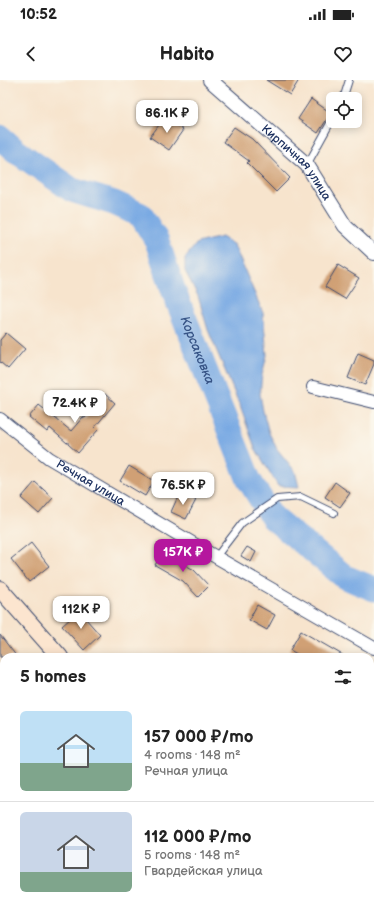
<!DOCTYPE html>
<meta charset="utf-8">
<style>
:root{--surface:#fff;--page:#f6f6f6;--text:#222;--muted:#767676;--line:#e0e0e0;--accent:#b5179e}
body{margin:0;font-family:"Balsamiq Sans",sans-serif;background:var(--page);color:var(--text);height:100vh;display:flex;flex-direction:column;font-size:15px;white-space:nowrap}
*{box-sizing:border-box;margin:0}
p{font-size:13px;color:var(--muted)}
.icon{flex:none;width:22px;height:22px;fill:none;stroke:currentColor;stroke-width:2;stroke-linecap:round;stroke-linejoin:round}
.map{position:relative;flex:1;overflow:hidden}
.panel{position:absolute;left:0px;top:573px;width:374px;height:256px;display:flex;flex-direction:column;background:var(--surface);border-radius:12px 12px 0 0;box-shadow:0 2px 10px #0003}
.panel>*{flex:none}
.buttons{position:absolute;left:326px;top:12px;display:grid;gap:8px}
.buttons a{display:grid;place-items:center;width:36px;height:36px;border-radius:6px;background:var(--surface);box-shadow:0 2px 10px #0003;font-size:20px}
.price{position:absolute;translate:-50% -34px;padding:0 9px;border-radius:8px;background:#fff;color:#222;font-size:13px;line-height:26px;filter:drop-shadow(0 1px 2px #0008)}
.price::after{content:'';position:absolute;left:50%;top:24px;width:12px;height:9px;margin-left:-6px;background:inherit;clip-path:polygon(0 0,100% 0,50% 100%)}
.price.current{background:var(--accent);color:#fff}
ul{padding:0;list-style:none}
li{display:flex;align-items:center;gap:12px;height:100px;padding:0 20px}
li+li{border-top:1px solid var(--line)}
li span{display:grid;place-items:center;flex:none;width:112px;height:80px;border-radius:6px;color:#555}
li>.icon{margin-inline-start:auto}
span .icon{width:48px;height:48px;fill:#fffc;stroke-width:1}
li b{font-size:17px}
h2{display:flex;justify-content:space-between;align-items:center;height:48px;padding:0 20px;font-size:17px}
.status{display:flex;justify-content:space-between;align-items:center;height:28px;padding:0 20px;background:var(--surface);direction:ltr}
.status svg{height:11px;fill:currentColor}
header{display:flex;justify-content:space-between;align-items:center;height:52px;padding:0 20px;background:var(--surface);font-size:18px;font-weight:600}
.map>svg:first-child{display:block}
</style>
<div class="status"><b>10:52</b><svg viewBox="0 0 49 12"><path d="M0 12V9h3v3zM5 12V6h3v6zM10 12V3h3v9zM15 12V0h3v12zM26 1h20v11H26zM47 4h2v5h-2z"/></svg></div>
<header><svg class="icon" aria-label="back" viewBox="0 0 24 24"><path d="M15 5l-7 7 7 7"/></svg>Habito<svg class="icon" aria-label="heart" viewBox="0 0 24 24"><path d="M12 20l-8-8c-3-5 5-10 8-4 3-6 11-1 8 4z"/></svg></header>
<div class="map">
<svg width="374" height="829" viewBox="0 0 374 829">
<rect width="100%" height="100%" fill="#fbf7ec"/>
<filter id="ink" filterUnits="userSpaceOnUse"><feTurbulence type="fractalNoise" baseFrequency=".025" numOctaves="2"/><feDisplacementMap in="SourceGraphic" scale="8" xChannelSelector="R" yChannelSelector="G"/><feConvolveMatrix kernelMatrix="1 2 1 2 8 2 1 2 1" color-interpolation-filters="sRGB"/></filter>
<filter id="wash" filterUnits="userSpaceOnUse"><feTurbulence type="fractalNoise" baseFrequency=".012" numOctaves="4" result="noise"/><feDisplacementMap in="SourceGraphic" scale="16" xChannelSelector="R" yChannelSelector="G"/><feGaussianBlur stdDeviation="0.9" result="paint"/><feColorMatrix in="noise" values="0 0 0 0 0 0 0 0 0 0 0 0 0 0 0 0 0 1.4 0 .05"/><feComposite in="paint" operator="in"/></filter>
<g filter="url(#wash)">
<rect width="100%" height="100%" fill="#f7e4cd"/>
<path fill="#78a9e3" stroke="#4a6ca0" d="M 222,157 L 234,165 L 263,233 L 267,275 L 262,295 L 260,314 L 263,331 L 269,353 L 277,369 L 295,391 L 299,407 L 278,406 L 255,368 L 240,326 L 208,250 L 198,216 L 185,191 L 185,178 L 197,163 Z"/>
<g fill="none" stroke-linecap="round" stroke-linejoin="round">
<path stroke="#78a9e3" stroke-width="25" id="s1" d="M 0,57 L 16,71 L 72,110 L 114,123 L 141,135 L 157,161 L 174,212 L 249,400 L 272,437 L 345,497 L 374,509"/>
</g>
<g id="blocks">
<path fill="#d0a075" d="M 266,0 L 299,0 L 290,15 Z
M 311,19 L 331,33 L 318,53 L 298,39 Z
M 165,37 L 183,50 L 169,70 L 150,57 Z
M 234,47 L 252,59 L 290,98 L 276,112 L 247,83 L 249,81 L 223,62 Z
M 338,185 L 359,198 L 345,219 L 325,207 Z
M 6,253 L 25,269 L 8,289 L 0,282 L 0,260 Z
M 358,273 L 374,280 L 374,284 L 365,305 L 348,298 Z
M 105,314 L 115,323 L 95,347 L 98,350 L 78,373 L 68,364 L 68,362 L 67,363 L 50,348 L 47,352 L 29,337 L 39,325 L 71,351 L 83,337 L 85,338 Z
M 129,386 L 154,401 L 145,416 L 120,401 Z
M 35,402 L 53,418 L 39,434 L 21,418 Z
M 335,402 L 350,413 L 340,427 L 325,417 Z
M 180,412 L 196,420 L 186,439 L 171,432 Z
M 31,463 L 49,486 L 29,502 L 11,479 Z
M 247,467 L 256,472 L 251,482 L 241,476 Z
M 163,472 L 194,490 L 209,506 L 198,517 L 183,501 L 155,485 Z
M 257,525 L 275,535 L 267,550 L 249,540 Z
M 79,531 L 100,555 L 84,570 L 62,546 Z
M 301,551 L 346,577 L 302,577 L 290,570 Z
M 0,555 L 17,577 L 0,577 Z"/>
</g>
</g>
<g filter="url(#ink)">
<use href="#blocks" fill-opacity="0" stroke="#3c4a6f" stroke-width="1"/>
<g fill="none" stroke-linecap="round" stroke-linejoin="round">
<defs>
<path id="service" d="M 343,19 L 349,0
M 307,85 L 333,38
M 216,477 L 242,443 L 277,419 L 301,417 L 334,433
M 0,714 L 4,709
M 178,825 L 181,829"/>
<g id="minor">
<path d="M 313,307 L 374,322"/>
<path id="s2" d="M 0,339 L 49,378 L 216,477 L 374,568"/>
</g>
<g id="tertiary">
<path id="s3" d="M 210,0 L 307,85 L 345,146 L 374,173"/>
</g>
<path id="secondary" d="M 0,509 L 60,577
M 277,825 L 281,829"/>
</defs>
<use href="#service" stroke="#3c4a6f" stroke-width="8"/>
<use href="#minor" stroke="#3c4a6f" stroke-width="14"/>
<use href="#tertiary" stroke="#3c4a6f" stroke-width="16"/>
<use href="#secondary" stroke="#3c4a6f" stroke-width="18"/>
<use href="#service" stroke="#fff" stroke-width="6"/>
<use href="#minor" stroke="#fff" stroke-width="12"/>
<use href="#tertiary" stroke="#fff" stroke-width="14"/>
<use href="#secondary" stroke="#fce5cf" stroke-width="16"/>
</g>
</g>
<g text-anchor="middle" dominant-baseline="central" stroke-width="4" stroke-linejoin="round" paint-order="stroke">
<g font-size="12" fill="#1b2f5e" stroke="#fbf7ec">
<text stroke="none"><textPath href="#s3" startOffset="120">Кирпичная улица</textPath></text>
<text stroke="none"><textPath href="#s2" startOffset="111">Речная улица</textPath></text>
</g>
<g font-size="13" font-style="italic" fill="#375486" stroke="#fbf7ec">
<text stroke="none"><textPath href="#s1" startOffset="310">Корсаковка</textPath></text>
</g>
</g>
</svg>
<div class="buttons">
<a><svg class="icon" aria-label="locate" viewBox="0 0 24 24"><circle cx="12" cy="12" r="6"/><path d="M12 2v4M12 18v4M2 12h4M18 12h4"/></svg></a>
</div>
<b class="price" style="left:167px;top:54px">86.1K ₽</b>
<b class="price" style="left:75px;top:344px">72.4K ₽</b>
<b class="price" style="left:183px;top:426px">76.5K ₽</b>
<b class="price current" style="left:183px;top:493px">157K ₽</b>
<b class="price" style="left:81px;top:550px">112K ₽</b>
<section class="panel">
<h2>5 homes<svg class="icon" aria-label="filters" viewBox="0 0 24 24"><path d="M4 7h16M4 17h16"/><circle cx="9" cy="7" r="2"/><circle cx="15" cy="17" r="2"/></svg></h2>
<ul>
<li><span style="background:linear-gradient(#bfe0f5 65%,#7fa58c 0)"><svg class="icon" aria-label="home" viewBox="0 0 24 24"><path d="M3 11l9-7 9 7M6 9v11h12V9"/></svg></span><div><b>157 000 ₽/mo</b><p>4 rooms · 148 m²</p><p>Речная улица</p></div></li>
<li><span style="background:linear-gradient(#c9d6e8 75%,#7fa58c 0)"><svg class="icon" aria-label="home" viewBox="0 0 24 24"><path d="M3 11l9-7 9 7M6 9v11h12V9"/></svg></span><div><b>112 000 ₽/mo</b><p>5 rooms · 148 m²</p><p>Гвардейская улица</p></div></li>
</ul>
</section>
</div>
